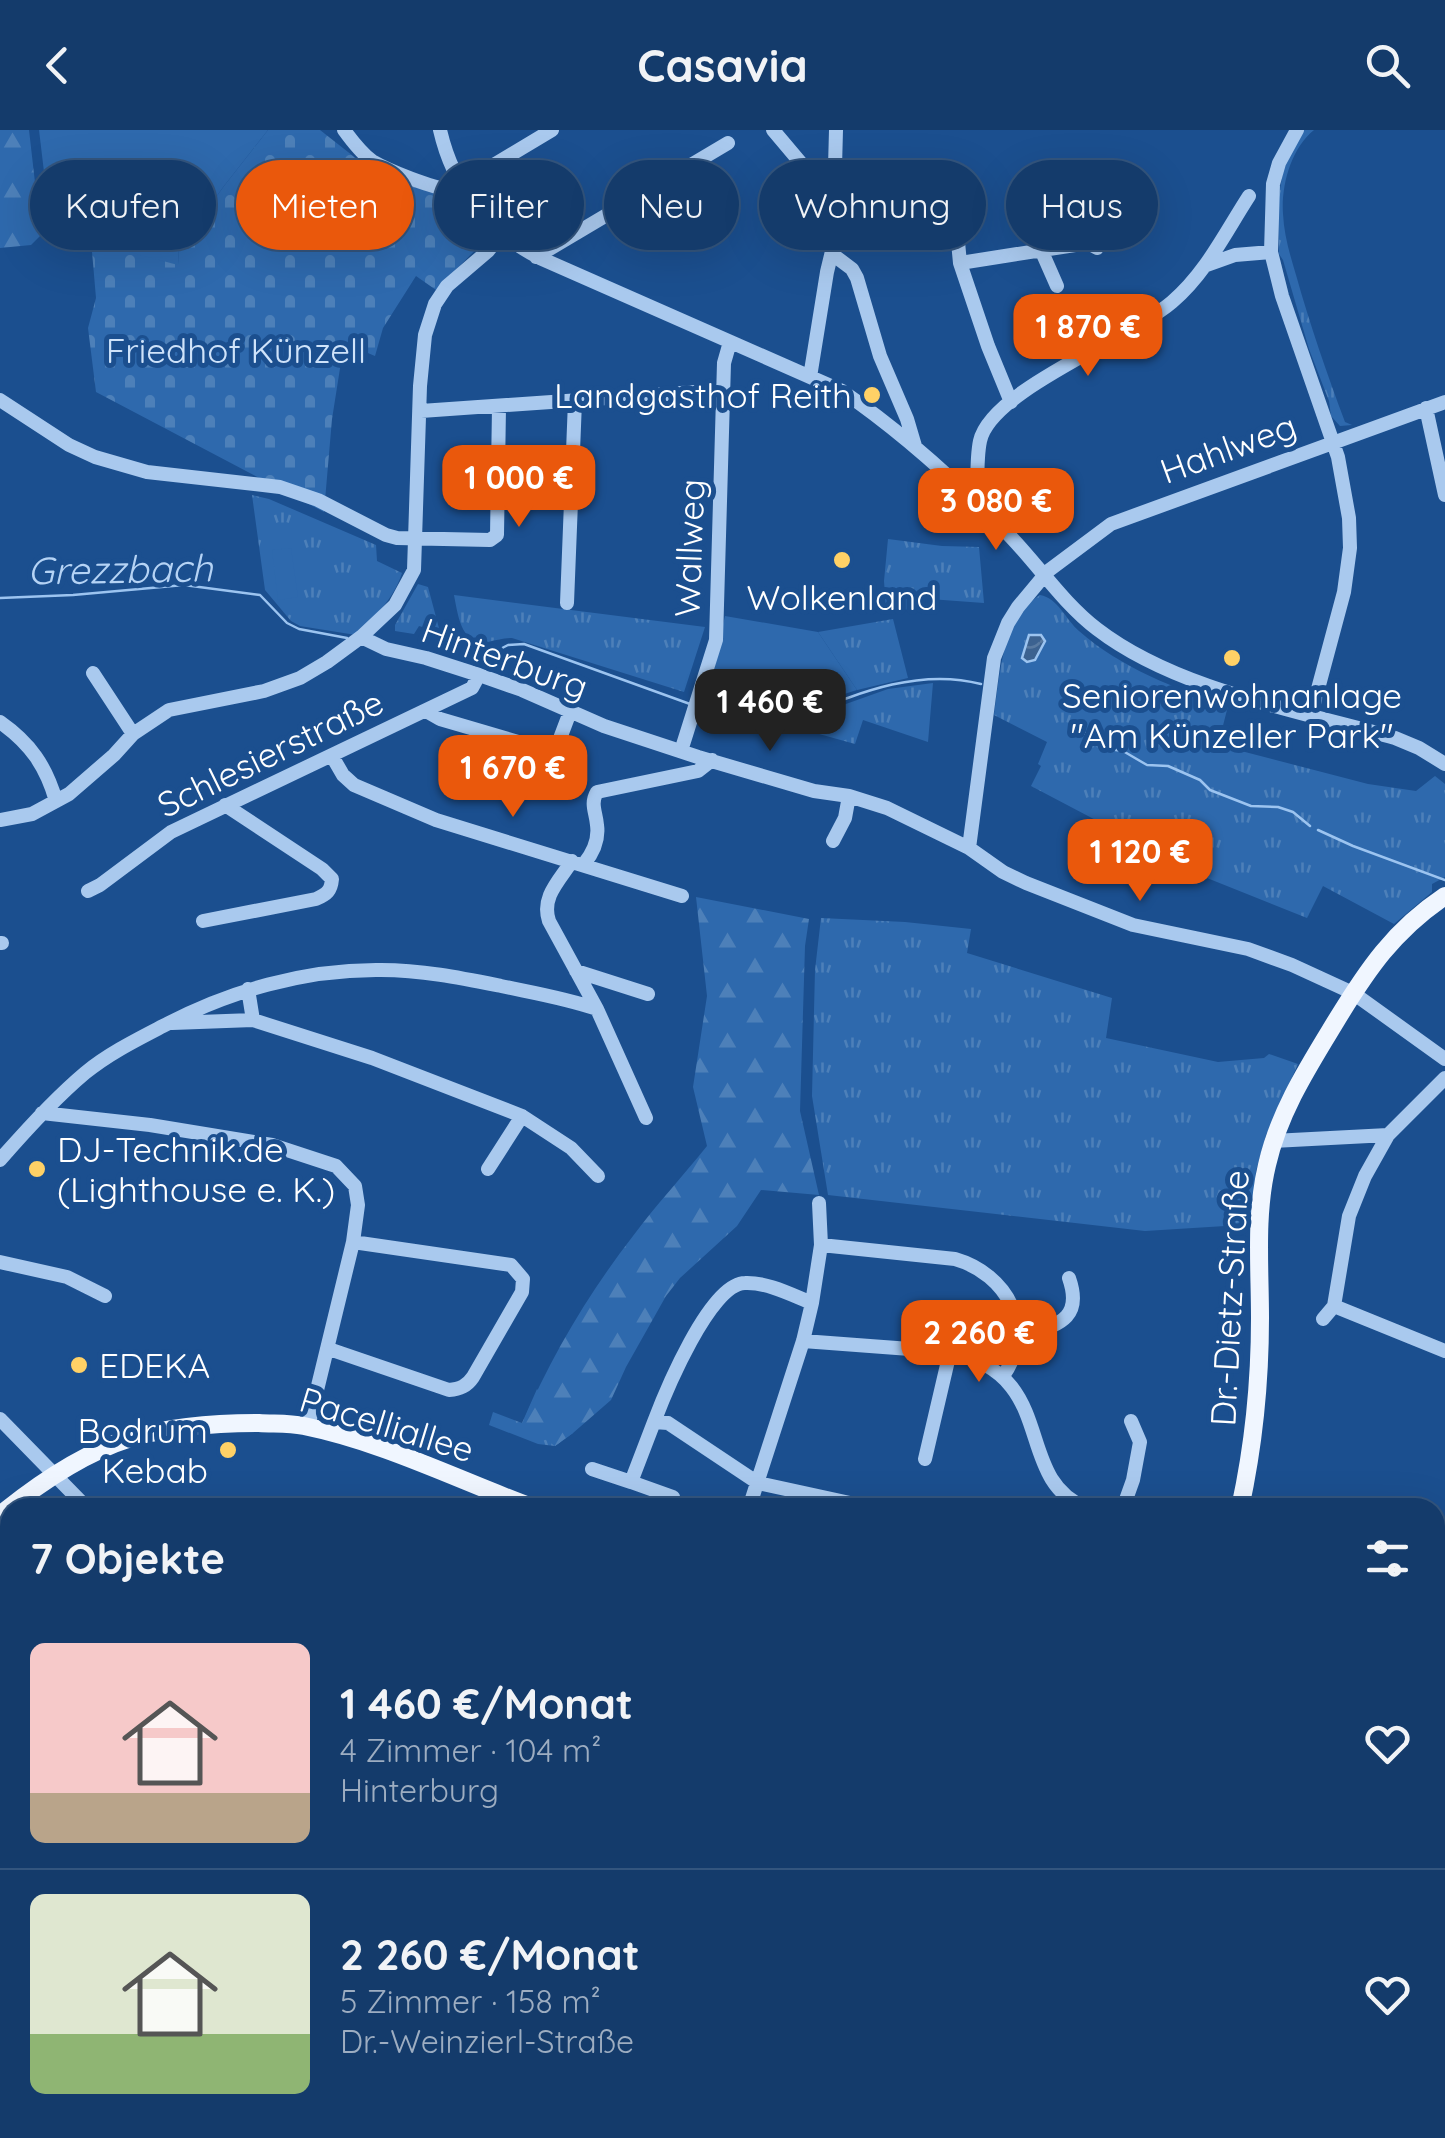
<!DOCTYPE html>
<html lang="de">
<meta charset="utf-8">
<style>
:root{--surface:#143b6b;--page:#1d4271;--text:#f1f3f6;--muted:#9dadc1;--line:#33557e;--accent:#ea580c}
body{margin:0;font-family:Quicksand,sans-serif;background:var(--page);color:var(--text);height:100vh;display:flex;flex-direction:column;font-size:38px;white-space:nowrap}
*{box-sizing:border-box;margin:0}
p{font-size:32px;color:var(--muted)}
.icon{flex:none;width:55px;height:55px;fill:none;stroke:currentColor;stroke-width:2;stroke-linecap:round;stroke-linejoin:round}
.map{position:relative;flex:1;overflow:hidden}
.sheet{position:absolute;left:0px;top:1368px;width:1445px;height:642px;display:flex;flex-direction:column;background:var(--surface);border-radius:30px 30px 0 0;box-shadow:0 10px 40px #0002,0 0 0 2px var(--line)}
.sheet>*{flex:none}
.guide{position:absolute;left:30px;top:30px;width:1385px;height:90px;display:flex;gap:20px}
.price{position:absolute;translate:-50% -85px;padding:0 22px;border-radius:20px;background:var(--accent);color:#fff;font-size:32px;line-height:65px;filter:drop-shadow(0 2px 5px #0008)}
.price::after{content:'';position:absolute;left:50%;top:60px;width:30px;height:22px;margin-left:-15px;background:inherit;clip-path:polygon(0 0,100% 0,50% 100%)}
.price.active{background:#222;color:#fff}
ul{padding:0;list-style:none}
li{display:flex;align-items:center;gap:30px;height:250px;padding:0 30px}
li+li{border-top:2px solid var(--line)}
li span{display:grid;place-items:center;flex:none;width:280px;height:200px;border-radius:15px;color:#555}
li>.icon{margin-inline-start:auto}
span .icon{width:120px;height:120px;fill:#fffc;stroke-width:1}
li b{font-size:42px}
h2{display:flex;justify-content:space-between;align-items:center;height:120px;padding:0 30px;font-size:42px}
.tag{padding:0 35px;border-radius:45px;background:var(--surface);box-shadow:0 10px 40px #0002,0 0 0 2px var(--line);font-size:35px;line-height:90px}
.tag.active{background:var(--accent);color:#fff}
header{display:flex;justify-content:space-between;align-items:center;height:130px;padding:0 30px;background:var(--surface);font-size:45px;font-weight:800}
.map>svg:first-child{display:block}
</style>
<header><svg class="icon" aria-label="back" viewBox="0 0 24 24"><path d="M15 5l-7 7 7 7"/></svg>Casavia<svg class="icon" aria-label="search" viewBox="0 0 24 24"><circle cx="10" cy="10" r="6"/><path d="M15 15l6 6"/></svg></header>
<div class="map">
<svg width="1445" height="2008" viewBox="0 0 1445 2008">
<defs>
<pattern id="grass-tufts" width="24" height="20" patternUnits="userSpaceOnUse" patternTransform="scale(2.5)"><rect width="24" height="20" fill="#2e69ad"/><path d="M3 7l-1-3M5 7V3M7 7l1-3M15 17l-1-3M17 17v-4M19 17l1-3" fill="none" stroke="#4d80b9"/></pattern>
<pattern id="forest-firs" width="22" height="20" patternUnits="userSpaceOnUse" patternTransform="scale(2.5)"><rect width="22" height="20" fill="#2e69ad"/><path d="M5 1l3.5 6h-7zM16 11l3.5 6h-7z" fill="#4d80b9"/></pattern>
<pattern id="cemetery-stones" width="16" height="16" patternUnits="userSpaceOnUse" patternTransform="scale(2.5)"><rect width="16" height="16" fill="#2e69ad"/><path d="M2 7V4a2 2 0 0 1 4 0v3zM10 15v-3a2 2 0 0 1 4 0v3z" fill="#4d80b9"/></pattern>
<pattern id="water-waves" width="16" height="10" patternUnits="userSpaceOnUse" patternTransform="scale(2.5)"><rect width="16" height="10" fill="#3c6290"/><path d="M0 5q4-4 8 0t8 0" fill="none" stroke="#597aa1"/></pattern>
</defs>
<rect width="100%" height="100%" fill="#1b4f8f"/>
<path fill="url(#grass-tufts)" d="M 1303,0 L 1314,0 C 1291,18 1281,56 1283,84 C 1284,105 1290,125 1296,145 C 1310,195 1327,244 1345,292 L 1352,295 L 1340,296 L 1331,286 L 1329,271 L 1309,219 L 1283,130 L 1279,124 L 1278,71 L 1284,36 Z
M 252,365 L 269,369 L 376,415 L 377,431 L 402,443 C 393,470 376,485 356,505 L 300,496 L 291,491 L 265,460 Z
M 888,409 L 942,416 L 979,417 L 984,473 L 916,468 L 914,480 L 886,478 L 884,451 Z
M 418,454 L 428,457 L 440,502 L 419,496 L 414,504 L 395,501 L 395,495 Z
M 454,465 L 705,497 L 684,562 L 512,508 C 503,508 497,510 488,512 C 461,516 458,485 454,465 Z
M 1040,465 C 1058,468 1066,490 1079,501 C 1121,538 1176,559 1228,576 L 1218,615 L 1368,654 L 1416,661 L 1435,646 L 1445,654 L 1445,747 L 1432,754 L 1432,762 L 1394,794 L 1323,756 L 1307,788 L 1192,742 L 1191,734 L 1168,724 L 1166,727 L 1031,656 L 1041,636 L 1038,634 L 1047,612 L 994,585 C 1000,544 1002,488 1040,465 Z
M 893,489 L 908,548 L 857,560 L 818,502 Z
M 933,553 L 928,612 L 863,590 L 855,614 L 787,595 L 888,559 Z
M 821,788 L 905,792 L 971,799 L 967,823 L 1112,868 L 1106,908 L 1218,932 L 1264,928 L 1269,924 L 1298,934 L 1266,1005 L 1256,1041 L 1251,1092 L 1225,1096 L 1145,1101 L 828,1065 L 812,966 L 815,840 Z
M 537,1259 L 573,1303 L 555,1316 L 538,1314 L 489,1295 L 493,1282 L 522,1293 Z"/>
<path fill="url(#forest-firs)" d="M 0,0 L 29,0 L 41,105 L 31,115 L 0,118 Z
M 696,767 L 809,789 L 805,816 L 800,981 L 819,1065 L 761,1060 L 737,1096 L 680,1148 L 666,1166 L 626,1237 L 611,1270 L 573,1303 L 555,1316 L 522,1294 C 551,1227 588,1164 633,1106 C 656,1075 683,1046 707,1016 L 693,957 L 707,866 Z"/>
<path fill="url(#cemetery-stones)" d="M 268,0 L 320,0 L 362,33 L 444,65 L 466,78 L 491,104 L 436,160 L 416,146 L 383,198 L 375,226 L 344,213 L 332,289 L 324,382 L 96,262 L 88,198 L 96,168 L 91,110 L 178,134 L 179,118 L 224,56 Z"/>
<path fill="#2e69ad" d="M 39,0 L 268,0 L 224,56 L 179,118 L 178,135 L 51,101 Z
M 291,418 L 298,467 L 278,470 L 272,420 Z
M 725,486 L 818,502 L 857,560 L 765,589 L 704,574 Z"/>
<path fill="url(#water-waves)" stroke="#9cc4f0" stroke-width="2.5" d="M 1029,505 L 1041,505 L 1045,511 L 1035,530 L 1027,532 L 1022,528 Z"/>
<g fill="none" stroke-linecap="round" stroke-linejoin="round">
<path stroke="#9cc4f0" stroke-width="2.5" d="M 0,468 L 73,465 L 184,455 L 260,465 L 287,493 L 299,499 L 347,508
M 473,533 L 508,515 L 524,514 L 690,574
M 703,578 L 765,596 L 781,594 C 846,569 911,536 981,554
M 1083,601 L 1093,613 L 1109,619 L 1123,621 L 1147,635 L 1168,636 L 1200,650 L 1210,660 L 1251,676 L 1278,677 L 1293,682 L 1310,696
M 1318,700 L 1353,716 L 1445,750"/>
<path stroke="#a9c9ee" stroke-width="14" d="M 344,0 C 352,11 361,23 372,31 C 389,41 432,58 452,60 L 552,0
M 440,0 C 453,57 488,102 540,128 L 842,261 C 902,302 958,353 1009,405 C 1039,436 1063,473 1097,499 C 1176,560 1300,581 1395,608 L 1419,618 L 1445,634
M 773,0 L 827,64 L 837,72
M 1297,0 L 1279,33 L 1273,54 L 1271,122 L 1282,166 L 1338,327 L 1349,388 L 1350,418 L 1344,462 L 1311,585
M 954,43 L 957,60 L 956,91 L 960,133 L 988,216 L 1011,272
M 1042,122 L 1057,156
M 832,124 L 852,139 L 857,148 L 880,226 L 907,289 L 915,316
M 536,127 L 728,13
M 960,133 L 1088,113 L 1097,118
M 1207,135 L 1235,125 L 1271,122
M 810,247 L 827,142 L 840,88 L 835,37 L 836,0
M 0,270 L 69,315 L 95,327 L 147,342 L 280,357 L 318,370 L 386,405 L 397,408 L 490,410 L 497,405 L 499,277
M 1426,278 L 1445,365
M 421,281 L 724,260
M 977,373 C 978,353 976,330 980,311 C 991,260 1130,208 1172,172 C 1206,143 1225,103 1249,66
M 567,473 L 575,271
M 361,507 L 386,519 L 426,528 L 479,545 L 522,560 L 604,596 L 698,627 L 814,661 L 849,666 L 887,678 L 969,718 L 1003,742 L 1026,753 L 1133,795 L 1248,819 L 1292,835 L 1353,863 L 1445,929
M 93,543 L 133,604
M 426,581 L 440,589 L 549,621 L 556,619 L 570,582
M 0,592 C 30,613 46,636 56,671
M 681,621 L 716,510 L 724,233 L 730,212
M 332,626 L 343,645 L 354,655 L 436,690 L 682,766
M 0,690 L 32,684 L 69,664 L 114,625 L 133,604 L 169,580 L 264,561 L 300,548 L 327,532 L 361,507 L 395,475 L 414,440 L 420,256 L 425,205 L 435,174 L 447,156 L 488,121 L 502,103
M 833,711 L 845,688 L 849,666
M 969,718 L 994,528 L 1008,493 L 1018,477 L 1048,441 L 1111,394 L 1445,272
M 572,731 C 559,751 541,767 549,791 L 597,879 L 646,988
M 584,734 C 593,723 599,709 597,695 C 596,682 590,674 597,662 L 698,641 L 712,630
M 88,761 L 100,755 L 171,702 L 472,558 L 479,545
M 203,791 L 316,769 C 327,764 331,761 332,749 L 322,739 L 225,675
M 0,813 L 2,813
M 576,841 L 648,864
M 248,859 L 253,890
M 172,893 L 253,890 L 372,928 L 522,986 L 571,1018 L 598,1046
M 42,983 L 150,995 L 272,1015 L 336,1036 L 355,1056 L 358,1075 L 353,1112 L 308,1297
M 1273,1011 L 1388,1005
M 0,1030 C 27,999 54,969 85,943 C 108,924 136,910 163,896 C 229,861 305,839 381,840 C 422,840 461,848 501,856 C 534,863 565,868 597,879
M 488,1039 L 522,986
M 821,1115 L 955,1129 C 1007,1144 1037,1198 1003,1246
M 0,1132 L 67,1147 L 105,1166
M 812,1173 C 792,1165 767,1152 745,1153 C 710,1153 665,1263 654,1292 L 668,1293 L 758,1353 L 873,1378
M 1334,1176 L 1445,1221
M 1323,1189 L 1334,1176 L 1349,1086 L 1365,1046 L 1388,1005 L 1445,948
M 1016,1209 C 1051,1195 1085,1194 1069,1148
M 803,1211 L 950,1222 C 1061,1246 1011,1347 1086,1378
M 329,1219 L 449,1260 C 460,1259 467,1256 473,1247 L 522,1162 L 523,1149 L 511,1135 L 353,1112
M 0,1289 L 87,1378
M 654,1292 L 631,1352 L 673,1367
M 925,1329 L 950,1222
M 592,1339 L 631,1352
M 749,1378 L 803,1211 L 812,1173 L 821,1115 L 819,1073
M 1123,1378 L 1133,1350 L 1140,1312 L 1131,1291
M 0,1732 L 10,1741
M 1435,1831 L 1445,1832
M 0,1889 L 10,1874
M 0,1948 L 10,1951
M 1435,1993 L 1445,2002
M 0,1995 L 10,1997
M 20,2000 L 50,2008
M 1128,2008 L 1131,2000"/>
<path stroke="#f0f6ff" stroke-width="18" d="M 1240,1378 C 1254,1314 1260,1252 1260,1188 C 1260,1137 1255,1085 1267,1035 C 1279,982 1308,937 1336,891 C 1367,840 1394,800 1445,766
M 0,1385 C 38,1354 83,1323 131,1308 C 172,1296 216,1293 259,1293 C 274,1294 289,1293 304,1296 C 383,1312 458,1350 534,1378
M 0,1562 L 10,1569
M 1435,1595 L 1445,1594
M 710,2000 L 723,2008
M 516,2008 L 518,2000
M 1066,2008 L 1069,2000"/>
</g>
<g fill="#ffd166" stroke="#1b4f8f" stroke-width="4">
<circle cx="872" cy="265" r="10"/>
<circle cx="842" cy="430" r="10"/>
<circle cx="1232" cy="528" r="10"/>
<circle cx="37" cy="1039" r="10"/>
<circle cx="79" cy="1235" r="10"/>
<circle cx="228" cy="1320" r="10"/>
</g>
<g text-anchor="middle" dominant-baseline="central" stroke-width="10" stroke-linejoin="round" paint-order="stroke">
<g font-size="35" fill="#cfe3fa" stroke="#1b4f8f">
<text x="236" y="220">Friedhof Künzell</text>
</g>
<g font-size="35" fill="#fff" stroke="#1b4f8f" text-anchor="end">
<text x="852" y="265">Landgasthof Reith</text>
<text x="842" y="467" text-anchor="middle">Wolkenland</text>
<text x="1232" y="565" text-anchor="middle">Seniorenwohnanlage<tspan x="1232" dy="40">"Am Künzeller Park"</tspan></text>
<text x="57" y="1019" text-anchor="start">DJ-Technik.de<tspan x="57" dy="40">(Lighthouse e. K.)</tspan></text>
<text x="99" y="1235" text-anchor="start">EDEKA</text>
<text x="208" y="1300">Bodrum<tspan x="208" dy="40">Kebab</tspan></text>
</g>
<g font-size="35" fill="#fff" stroke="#1b4f8f">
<text transform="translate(1228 318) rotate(-20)">Hahlweg</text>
<text transform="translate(689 418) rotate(-88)">Wallweg</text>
<text transform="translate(505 528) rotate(20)">Hinterburg</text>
<text transform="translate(270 623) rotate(-26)">Schlesierstraße</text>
<text transform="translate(1229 1168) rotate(-87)">Dr.-Dietz-Straße</text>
<text transform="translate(387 1294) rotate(17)">Pacelliallee</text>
</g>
<g font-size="38" font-style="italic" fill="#b5d3f5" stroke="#1b4f8f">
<text transform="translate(120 439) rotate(-1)">Grezzbach</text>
</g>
</g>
</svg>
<b class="price" style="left:1088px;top:249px">1 870 €</b>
<b class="price" style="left:519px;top:400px">1 000 €</b>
<b class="price" style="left:996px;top:423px">3 080 €</b>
<b class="price active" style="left:770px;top:624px">1 460 €</b>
<b class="price" style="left:513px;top:690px">1 670 €</b>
<b class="price" style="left:1140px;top:774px">1 120 €</b>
<b class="price" style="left:979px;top:1255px">2 260 €</b>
<div class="guide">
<a class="tag">Kaufen</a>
<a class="tag active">Mieten</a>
<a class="tag">Filter</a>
<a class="tag">Neu</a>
<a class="tag">Wohnung</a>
<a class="tag">Haus</a>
</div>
<section class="sheet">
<h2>7 Objekte<svg class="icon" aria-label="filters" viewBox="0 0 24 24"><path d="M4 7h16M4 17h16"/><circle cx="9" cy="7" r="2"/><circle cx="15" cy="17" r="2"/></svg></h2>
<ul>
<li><span style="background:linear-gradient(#f6c9c9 75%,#b9a48a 0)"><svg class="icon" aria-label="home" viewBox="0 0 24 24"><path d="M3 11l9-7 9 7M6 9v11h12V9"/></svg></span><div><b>1 460 €/Monat</b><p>4 Zimmer · 104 m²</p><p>Hinterburg</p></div><svg class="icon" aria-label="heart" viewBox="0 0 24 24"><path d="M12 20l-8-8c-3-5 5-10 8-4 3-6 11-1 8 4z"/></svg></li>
<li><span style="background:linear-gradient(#dfe7d0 70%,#8fb573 0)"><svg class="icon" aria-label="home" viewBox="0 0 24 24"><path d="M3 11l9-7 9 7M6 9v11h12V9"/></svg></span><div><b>2 260 €/Monat</b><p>5 Zimmer · 158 m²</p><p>Dr.-Weinzierl-Straße</p></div><svg class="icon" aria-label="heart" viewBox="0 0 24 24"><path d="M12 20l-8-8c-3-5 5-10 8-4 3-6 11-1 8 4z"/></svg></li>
</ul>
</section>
</div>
